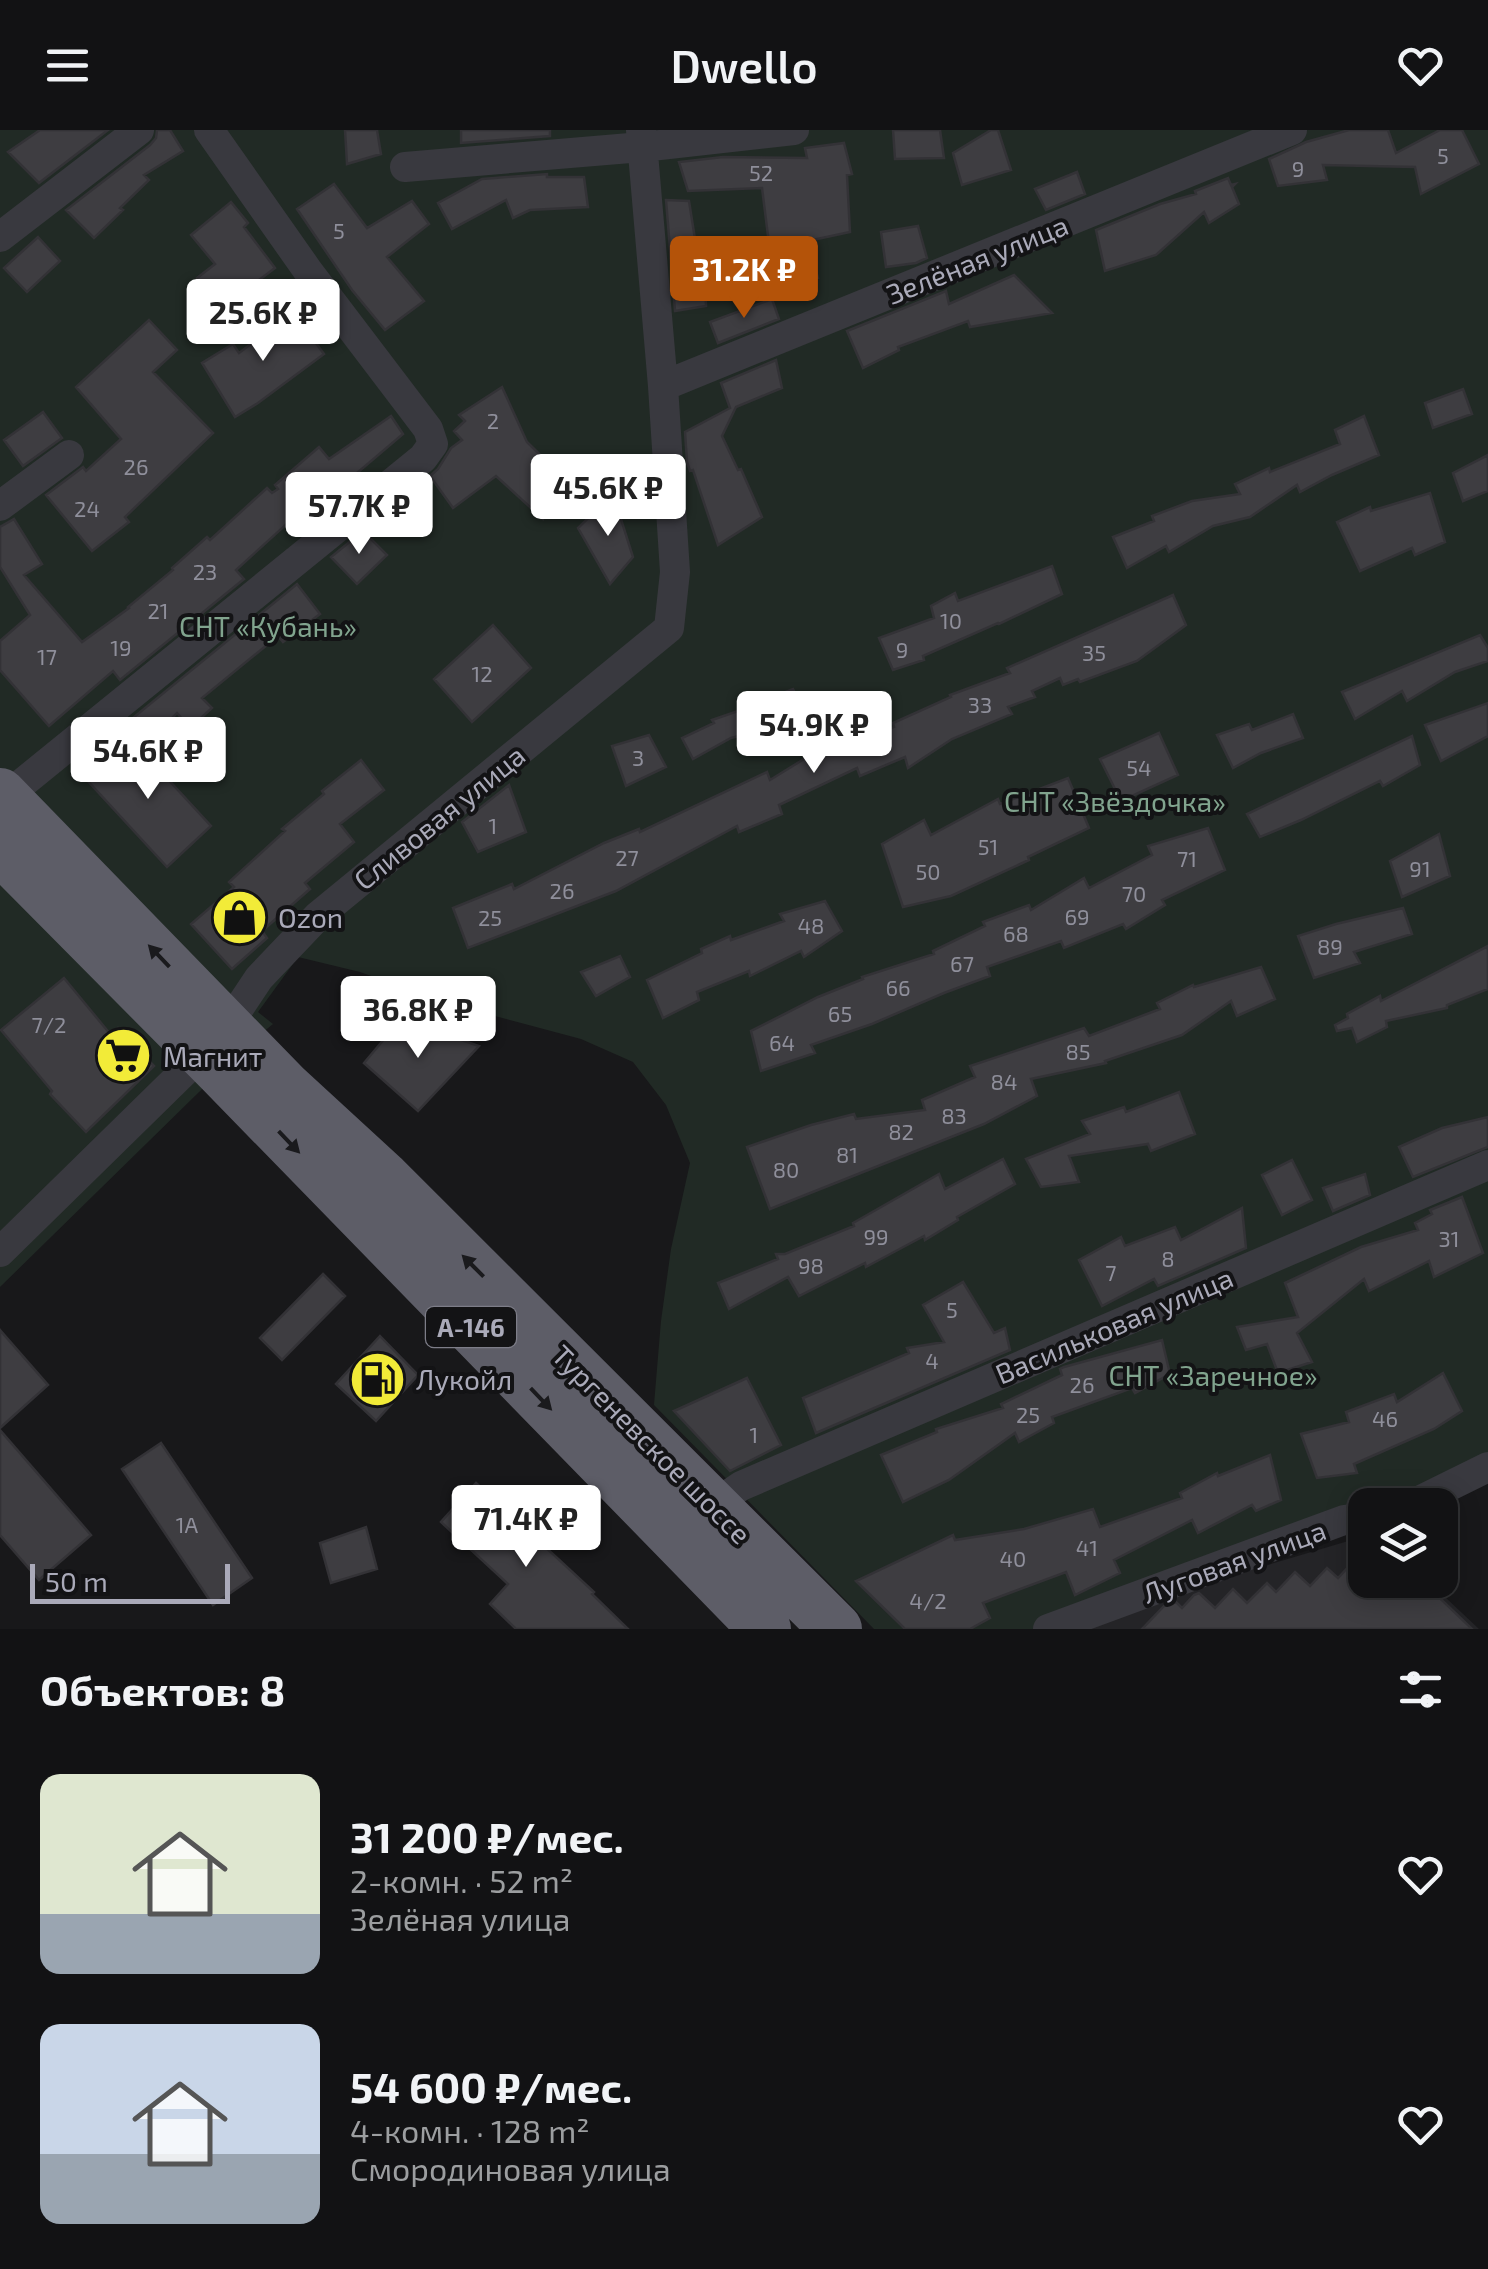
<!DOCTYPE html>
<html lang="ru">
<meta charset="utf-8">
<style>
:root{--surface:#121214;--page:#1b1b1d;--text:#f1f3f6;--muted:#9c9ea0;--line:#313234;--accent:#b45309}
body{margin:0;font-family:"Exo 2",sans-serif;background:var(--page);color:var(--text);height:100vh;display:flex;flex-direction:column;font-size:38px;white-space:nowrap}
*{box-sizing:border-box;margin:0}
p{font-size:32px;color:var(--muted)}
.icon{flex:none;width:55px;height:55px;fill:none;stroke:currentColor;stroke-width:2;stroke-linecap:round;stroke-linejoin:round}
.map{position:relative;height:1499px;overflow:hidden}
.side{display:flex;flex-direction:column;background:var(--surface);flex:1}
.side>*{flex:none}
.tools{position:absolute;left:1348px;top:1358px;display:grid;gap:20px}
.tools a{display:grid;place-items:center;width:110px;height:110px;border-radius:20px;background:var(--surface);box-shadow:0 5px 25px #0003,0 0 0 2px var(--line);font-size:50px}
.scale{position:absolute;left:30px;bottom:25px;width:200px;box-sizing:border-box;padding-left:10px;border:5px solid #aaaab9;border-top:0;font-size:28px;line-height:35px;white-space:nowrap;color:#aaaab9;-webkit-text-stroke:8px #131315;paint-order:stroke}
.price{position:absolute;translate:-50% -85px;padding:0 22px;border-radius:10px;background:#fff;color:#222;font-size:32px;line-height:65px;filter:drop-shadow(0 2px 5px #0008)}
.price::after{content:'';position:absolute;left:50%;top:60px;width:30px;height:22px;margin-left:-15px;background:inherit;clip-path:polygon(0 0,100% 0,50% 100%)}
.price.on{background:var(--accent);color:#fff}
ul{padding:0;list-style:none}
li{display:flex;align-items:center;gap:30px;height:250px;padding:0 40px}
li span{display:grid;place-items:center;flex:none;width:280px;height:200px;border-radius:20px;color:#555}
li>.icon{margin-inline-start:auto}
span .icon{width:120px;height:120px;fill:#fffc;stroke-width:1}
li b{font-size:42px}
h2{display:flex;justify-content:space-between;align-items:center;height:120px;padding:0 40px;font-size:42px}
header{display:flex;justify-content:space-between;align-items:center;height:130px;padding:0 40px;background:var(--surface);font-size:45px;font-weight:600}
.map>svg:first-child{display:block}
</style>
<header><svg class="icon" aria-label="menu" viewBox="0 0 24 24"><path d="M4 6h16M4 12h16M4 18h16"/></svg>Dwello<svg class="icon" aria-label="heart" viewBox="0 0 24 24"><path d="M12 20l-8-8c-3-5 5-10 8-4 3-6 11-1 8 4z"/></svg></header>
<div class="map">
<svg width="1488" height="1499" viewBox="0 0 1488 1499">
<rect width="100%" height="100%" fill="#18181a"/>
<path fill="#242427" d="M 1365,1406 L 1365,1450 L 1427,1450 L 1479,1499 L 1060,1499 L 1073,1493 Z"/>
<path fill="#212a25" d="M 0,0 L 1488,0 L 1488,1325 L 1394,1375 L 1365,1375 L 1090,1499 L 874,1499 L 654,1275 L 661,1191 L 671,1119 L 690,1033 L 666,975 L 633,932 L 581,909 L 446,873 L 360,842 L 298,827 L 258,882 L 273,894 L 246,916 L 0,1157 Z"/>
<path fill="#3e3d41" stroke="#333236" stroke-width="2.5" d="M 40,0 L 108,0 L 39,53 L 8,22 Z
M 157,0 L 170,0 L 183,21 L 144,45 L 149,50 L 120,78 L 123,80 L 94,108 L 66,80 L 150,15 L 156,8 Z
M 345,0 L 377,0 L 381,24 L 347,34 Z
M 461,0 L 550,0 L 550,6 L 461,13 Z
M 893,0 L 940,0 L 944,28 L 895,29 Z
M 991,0 L 998,0 L 1011,40 L 962,55 L 953,23 Z
M 1349,0 L 1388,0 L 1396,23 L 1440,0 L 1462,0 L 1479,34 L 1421,64 L 1415,37 L 1323,35 L 1327,50 L 1278,56 L 1269,29 L 1306,12 Z
M 844,13 L 852,44 L 847,45 L 850,102 L 808,111 L 818,148 L 775,162 L 762,58 L 688,61 L 679,32 L 723,27 L 807,28 L 805,18 Z
M 1077,42 L 1085,64 L 1046,80 L 1035,59 Z
M 547,44 L 547,47 L 584,47 L 588,77 L 530,80 L 513,88 L 506,70 L 452,99 L 438,73 L 482,49 Z
M 1228,48 L 1231,55 L 1235,54 L 1232,57 L 1239,74 L 1209,93 L 1204,82 L 1156,125 L 1105,141 L 1096,100 L 1160,74 L 1196,64 L 1195,61 Z
M 334,54 L 367,98 L 412,71 L 429,94 L 387,127 L 424,171 L 385,200 L 352,160 L 297,79 Z
M 666,70 L 689,71 L 699,134 L 705,132 L 706,176 L 675,181 Z
M 231,72 L 248,93 L 244,97 L 275,138 L 221,179 L 197,148 L 215,134 L 191,105 Z
M 918,96 L 927,128 L 916,133 L 886,137 L 881,102 Z
M 38,107 L 60,131 L 27,162 L 4,138 Z
M 1014,145 L 1052,183 L 970,197 L 968,191 L 898,217 L 899,220 L 863,238 L 847,201 L 946,161 L 949,174 Z
M 772,169 L 779,189 L 718,213 L 710,192 Z
M 293,182 L 324,224 L 258,273 L 235,287 L 202,233 L 233,214 L 239,223 Z
M 149,190 L 177,220 L 153,242 L 213,303 L 125,387 L 129,392 L 92,421 L 46,365 L 83,337 L 86,341 L 121,309 L 76,257 Z
M 776,230 L 782,258 L 736,277 L 722,306 L 738,340 L 741,339 L 762,387 L 718,415 L 693,340 L 690,341 L 687,332 L 685,302 L 730,278 L 721,253 Z
M 502,257 L 527,312 L 563,347 L 543,389 L 496,346 L 453,378 L 430,346 L 438,339 L 451,318 L 462,310 L 454,301 L 465,291 L 459,285 Z
M 1463,259 L 1472,284 L 1433,298 L 1425,273 Z
M 43,282 L 62,308 L 23,336 L 4,310 Z
M 391,286 L 403,304 L 317,377 L 312,371 L 236,440 L 244,449 L 120,550 L 113,541 L 49,596 L 0,540 L 0,511 L 30,485 L 0,437 L 0,397 L 14,389 L 42,434 L 24,445 L 82,512 L 129,478 L 128,477 L 173,440 L 172,438 L 207,407 L 210,410 L 267,358 L 272,363 L 278,359 L 275,355 L 319,317 L 329,329 Z
M 1364,286 L 1379,325 L 1332,345 L 1300,362 L 1297,355 L 1250,387 L 1213,396 L 1169,422 L 1166,416 L 1127,438 L 1113,407 L 1154,391 L 1152,386 L 1192,371 L 1240,364 L 1235,354 L 1269,338 L 1270,342 L 1340,314 L 1335,300 Z
M 1488,325 L 1488,361 L 1463,371 L 1453,343 Z
M 1430,363 L 1445,412 L 1415,425 L 1412,418 L 1360,441 L 1337,392 L 1370,377 L 1371,381 Z
M 613,364 L 633,427 L 610,454 L 578,398 Z
M 363,401 L 387,425 L 357,454 L 331,427 Z
M 1052,436 L 1062,464 L 999,494 L 998,493 L 923,526 L 924,530 L 893,540 L 879,508 L 934,488 L 931,476 L 955,463 L 958,471 Z
M 297,454 L 320,484 L 283,512 L 278,506 L 202,568 L 212,578 L 190,598 L 177,583 L 153,607 L 134,587 Z
M 1173,465 L 1186,495 L 1137,531 L 1080,552 L 1078,549 L 1063,555 L 1060,548 L 1032,561 L 1035,567 L 1008,577 L 1012,584 L 952,609 L 908,638 L 905,627 L 860,646 L 857,638 L 779,675 L 782,684 L 739,702 L 737,696 L 616,761 L 468,818 L 453,778 L 512,754 L 514,759 L 604,713 L 639,699 L 640,702 L 767,642 L 770,650 L 825,616 L 826,619 L 894,597 L 893,593 L 951,567 L 950,565 L 1010,543 L 1007,538 Z
M 493,495 L 531,538 L 472,592 L 434,549 Z
M 1480,505 L 1488,518 L 1488,531 L 1455,542 L 1407,571 L 1402,561 L 1355,589 L 1342,562 Z
M 793,559 L 804,580 L 759,599 L 759,601 L 731,608 L 693,629 L 682,608 L 714,593 L 712,590 L 767,571 L 767,569 Z
M 1488,573 L 1488,606 L 1441,631 L 1425,595 Z
M 1293,584 L 1303,608 L 1261,623 L 1233,638 L 1217,605 L 1249,594 L 1252,600 Z
M 1159,603 L 1178,645 L 1121,671 L 1100,629 Z
M 649,605 L 666,637 L 626,656 L 612,616 Z
M 1412,606 L 1420,635 L 1383,656 L 1380,651 L 1301,690 L 1260,707 L 1247,684 Z
M 130,608 L 211,696 L 167,737 L 86,649 Z
M 361,630 L 384,660 L 340,694 L 354,712 L 305,753 L 310,759 L 262,801 L 267,808 L 232,839 L 191,794 L 234,757 L 229,752 L 285,701 L 282,699 L 324,664 L 322,661 Z
M 1068,648 L 1089,698 L 1028,727 L 1029,730 L 951,766 L 903,777 L 882,714 L 924,690 L 931,705 L 998,669 L 1000,674 Z
M 509,655 L 526,702 L 478,722 L 462,692 Z
M 1208,698 L 1225,740 L 1162,770 L 1165,775 L 1126,799 L 1123,794 L 1064,818 L 1061,811 L 987,837 L 990,846 L 944,863 L 872,894 L 811,915 L 815,923 L 761,941 L 751,901 L 818,867 L 863,849 L 862,847 L 934,824 L 933,821 L 985,796 L 983,792 L 1029,775 L 1031,780 L 1084,748 L 1089,758 L 1152,725 L 1148,716 Z
M 1439,704 L 1450,746 L 1402,767 L 1390,731 Z
M 825,771 L 842,801 L 804,827 L 801,821 L 750,846 L 749,841 L 697,862 L 699,870 L 663,888 L 647,850 L 702,823 L 701,819 L 730,806 L 731,810 L 784,791 L 780,784 Z
M 1403,778 L 1412,804 L 1354,822 L 1360,833 L 1314,848 L 1298,806 L 1336,794 Z
M 1488,816 L 1488,859 L 1447,875 L 1447,878 L 1386,891 L 1387,897 L 1357,912 L 1352,898 L 1337,901 L 1335,895 L 1348,888 L 1347,884 L 1380,866 L 1381,871 Z
M 620,826 L 630,847 L 596,866 L 581,842 Z
M 1261,837 L 1275,869 L 1237,886 L 1231,871 L 1182,905 L 1105,931 L 1106,933 L 1031,949 L 1037,966 L 984,994 L 770,1079 L 747,1017 L 811,995 L 854,984 L 856,989 L 925,980 L 922,970 L 975,947 L 970,936 L 1084,898 L 1089,906 L 1160,879 L 1157,873 L 1193,855 L 1194,857 Z
M 64,848 L 111,905 L 118,898 L 154,936 L 86,1002 L 50,964 L 52,961 L 1,900 Z
M 401,889 L 479,916 L 418,981 L 364,933 Z
M 1179,962 L 1195,1004 L 1151,1021 L 1148,1014 L 1069,1026 L 1079,1052 L 1041,1057 L 1026,1029 L 1090,1004 L 1082,991 L 1124,977 L 1126,982 Z
M 1488,987 L 1488,1017 L 1413,1047 L 1399,1017 L 1442,998 Z
M 1003,1029 L 1015,1054 L 957,1087 L 958,1090 L 925,1110 L 924,1106 L 866,1137 L 865,1133 L 799,1166 L 788,1147 L 729,1179 L 718,1153 L 778,1129 L 776,1124 L 785,1124 L 854,1096 L 853,1093 L 939,1044 L 945,1059 Z
M 1292,1030 L 1312,1070 L 1282,1085 L 1262,1045 Z
M 1365,1044 L 1370,1065 L 1333,1081 L 1323,1058 Z
M 1462,1067 L 1483,1123 L 1434,1147 L 1429,1131 L 1369,1161 L 1364,1149 L 1297,1203 L 1312,1232 L 1278,1243 L 1267,1214 L 1246,1220 L 1237,1197 L 1298,1187 L 1285,1153 L 1361,1117 L 1418,1100 L 1415,1093 L 1432,1084 L 1430,1080 Z
M 1242,1078 L 1246,1118 L 1158,1156 L 1154,1149 L 1102,1176 L 1079,1130 L 1121,1107 L 1125,1116 L 1175,1097 L 1181,1110 Z
M 323,1144 L 345,1166 L 282,1230 L 260,1208 Z
M 963,1152 L 994,1203 L 1005,1198 L 1010,1220 L 816,1303 L 803,1268 L 909,1223 L 907,1218 L 944,1212 L 923,1175 Z
M 0,1200 L 48,1255 L 0,1298 Z
M 380,1206 L 418,1245 L 376,1291 L 336,1254 Z
M 1162,1210 L 1170,1244 L 1135,1263 L 1132,1258 L 1052,1287 L 1054,1293 L 1019,1312 L 1015,1303 L 949,1350 L 903,1372 L 881,1325 L 937,1302 L 936,1299 L 1003,1278 L 1001,1274 L 1062,1245 L 1060,1239 L 1064,1237 Z
M 1443,1243 L 1462,1281 L 1434,1299 L 1354,1334 L 1357,1343 L 1317,1348 L 1301,1304 L 1349,1292 L 1346,1282 L 1394,1264 L 1397,1272 Z
M 747,1248 L 781,1315 L 730,1341 L 674,1281 Z
M 0,1300 L 91,1405 L 39,1450 L 0,1405 Z
M 161,1313 L 252,1448 L 213,1475 L 122,1339 Z
M 1270,1325 L 1281,1370 L 1256,1381 L 1252,1375 L 1198,1403 L 1192,1390 L 1114,1430 L 1120,1443 L 1075,1465 L 1066,1442 L 983,1473 L 990,1488 L 970,1499 L 905,1499 L 856,1451 L 953,1405 L 955,1410 L 1024,1399 L 1093,1379 L 1100,1397 L 1182,1368 L 1180,1363 L 1217,1343 L 1218,1346 Z
M 476,1353 L 594,1462 L 592,1464 L 628,1499 L 516,1499 L 490,1474 L 508,1454 L 441,1392 Z
M 366,1397 L 377,1439 L 331,1453 L 320,1413 Z
M 1365,1419 L 1365,1450 L 1421,1450 L 1472,1499 L 1142,1499 L 1164,1476 L 1176,1472 L 1182,1478 L 1194,1465 L 1199,1463 L 1215,1478 L 1233,1459 L 1247,1473 L 1267,1453 L 1276,1462 L 1295,1442 L 1310,1456 L 1327,1438 L 1338,1448 Z"/>
<g fill="none" stroke-linecap="round" stroke-linejoin="round">
<path stroke="#39393f" stroke-width="30" d="M 405,37 L 642,17 L 794,0
M 0,107 L 139,0
M 663,256 L 1292,0
M 0,376 L 69,325
M 4,668 L 423,328 L 433,314 L 428,299 L 308,141 L 209,0
M 227,896 L 259,848 L 318,786 L 669,498 L 675,442 L 663,256 L 641,0
M 0,1122 L 202,924
M 1411,1375 L 1488,1337
M 712,1376 L 741,1356 L 1488,1035
M 1048,1499 L 1344,1390 L 1365,1387"/>
<path stroke="#5d5d67" stroke-width="52" d="M 0,664 L 285,957 L 384,1048 L 836,1499
M 0,718 L 221,941 L 765,1499"/>
</g>
<defs><path id="oneway-solid" d="M-6-.8H1V-3.2L6.5 0L1 3.2V.8H-6Z" transform="scale(2.5)"/></defs>
<g fill="#1a1a1d">
<use href="#oneway-solid" transform="translate(159 826) rotate(-134)"/>
<use href="#oneway-solid" transform="translate(289 1012) rotate(46)"/>
<use href="#oneway-solid" transform="translate(473 1136) rotate(-135)"/>
<use href="#oneway-solid" transform="translate(541 1269) rotate(46)"/>
</g>
<defs>
<symbol id="shop-disc" viewBox="-11 -11 22 22"><circle r="9.5" fill="#f2eb38" stroke="#131315"/><path d="M-5-2.5h2.3a2.7 3.5 0 0 1 5.4 0H5L5.5 6h-11ZM-1.5-2.5h3a1.5 2.3 0 0 0-3 0Z" fill="#111"/></symbol>
<symbol id="supermarket-disc" viewBox="-11 -11 22 22"><circle r="9.5" fill="#f2eb38" stroke="#131315"/><path d="M-6-5.5h2.5l.6 2H6L4.5 2H-2.5L-4.4-4H-6ZM-1.5 3.2a1.3 1.3 0 1 0 .1 0ZM3 3.2a1.3 1.3 0 1 0 .1 0Z" fill="#111"/></symbol>
<symbol id="fuel-disc" viewBox="-11 -11 22 22"><circle r="9.5" fill="#f2eb38" stroke="#131315"/><path d="M-5.5-6h7V0h2V4h1.3V-2.5L3-4.5l.8-.8L6-3V5H2.5V1h-1V6h-7ZM-4.2-4.7v3.2H.2V-4.7Z" fill="#111"/></symbol>
</defs>
<g fill-rule="evenodd">
<use href="#shop-disc" x="208" y="756" width="63" height="63"/>
<use href="#supermarket-disc" x="92" y="894" width="63" height="63"/>
<use href="#fuel-disc" x="346" y="1218" width="63" height="63"/>
</g>
<g text-anchor="middle" dominant-baseline="central" stroke-width="8" stroke-linejoin="round" paint-order="stroke">
<g font-size="22" fill="#8f8f9b">
<text x="1443" y="25">5</text>
<text x="1298" y="38">9</text>
<text x="761" y="42">52</text>
<text x="339" y="100">5</text>
<text x="493" y="290">2</text>
<text x="136" y="336">26</text>
<text x="87" y="378">24</text>
<text x="205" y="441">23</text>
<text x="158" y="480">21</text>
<text x="951" y="490">10</text>
<text x="121" y="517">19</text>
<text x="902" y="519">9</text>
<text x="1094" y="522">35</text>
<text x="47" y="526">17</text>
<text x="482" y="543">12</text>
<text x="980" y="574">33</text>
<text x="638" y="627">3</text>
<text x="1139" y="637">54</text>
<text x="493" y="695">1</text>
<text x="988" y="716">51</text>
<text x="627" y="727">27</text>
<text x="1187" y="728">71</text>
<text x="1420" y="738">91</text>
<text x="928" y="741">50</text>
<text x="562" y="760">26</text>
<text x="1134" y="763">70</text>
<text x="1077" y="786">69</text>
<text x="490" y="787">25</text>
<text x="811" y="795">48</text>
<text x="1016" y="803">68</text>
<text x="1330" y="816">89</text>
<text x="962" y="833">67</text>
<text x="898" y="857">66</text>
<text x="840" y="883">65</text>
<text x="49" y="894">7/2</text>
<text x="782" y="912">64</text>
<text x="1078" y="921">85</text>
<text x="1004" y="951">84</text>
<text x="954" y="985">83</text>
<text x="901" y="1001">82</text>
<text x="847" y="1024">81</text>
<text x="786" y="1039">80</text>
<text x="876" y="1106">99</text>
<text x="1449" y="1108">31</text>
<text x="1168" y="1128">8</text>
<text x="811" y="1135">98</text>
<text x="1111" y="1142">7</text>
<text x="952" y="1179">5</text>
<text x="932" y="1230">4</text>
<text x="1082" y="1254">26</text>
<text x="1028" y="1284">25</text>
<text x="1385" y="1288">46</text>
<text x="754" y="1304">1</text>
<text x="187" y="1394">1А</text>
<text x="1087" y="1417">41</text>
<text x="1013" y="1428">40</text>
<text x="928" y="1470">4/2</text>
</g>
<rect fill="#131315" stroke="#7d7d88" stroke-width="2.5" x="426" y="1177" width="90" height="40" rx="8"/>
<g font-size="25" font-weight="bold" fill="#aaaab9">
<text x="471" y="1197">А-146</text>
</g>
<g font-size="28" fill="#aaaab9" stroke="#131315">
<text transform="translate(977 129) rotate(-22)">Зелёная улица</text>
<text transform="translate(439 687) rotate(-39)">Сливовая улица</text>
<text transform="translate(1114 1195) rotate(-23)">Васильковая улица</text>
<text transform="translate(652 1314) rotate(45)">Тургеневское шоссе</text>
<text transform="translate(1234 1431) rotate(-20)">Луговая улица</text>
</g>
<g font-size="28" fill="#81a48e" stroke="#131315">
<text x="268" y="496">СНТ «Кубань»</text>
<text x="1115" y="671">СНТ «Звёздочка»</text>
<text x="1213" y="1245">СНТ «Заречное»</text>
</g>
<g font-size="28" fill="#aaaab9" stroke="#131315" text-anchor="start">
<text x="278" y="787">Ozon</text>
<text x="163" y="926">Магнит</text>
<text x="416" y="1249">Лукойл</text>
</g>
</g>
</svg>
<div class="tools">
<a><svg class="icon" aria-label="layers" viewBox="0 0 24 24"><path d="M12 4l9 5-9 5-9-5zM3 14l9 5 9-5"/></svg></a>
</div>
<div class="scale">50 m</div>
<b class="price on" style="left:744px;top:191px">31.2K ₽</b>
<b class="price" style="left:263px;top:234px">25.6K ₽</b>
<b class="price" style="left:608px;top:409px">45.6K ₽</b>
<b class="price" style="left:359px;top:427px">57.7K ₽</b>
<b class="price" style="left:814px;top:646px">54.9K ₽</b>
<b class="price" style="left:148px;top:672px">54.6K ₽</b>
<b class="price" style="left:418px;top:931px">36.8K ₽</b>
<b class="price" style="left:526px;top:1440px">71.4K ₽</b>
</div>
<section class="side">
<h2>Объектов: 8<svg class="icon" aria-label="filters" viewBox="0 0 24 24"><path d="M4 7h16M4 17h16"/><circle cx="9" cy="7" r="2"/><circle cx="15" cy="17" r="2"/></svg></h2>
<ul>
<li><span style="background:linear-gradient(#dfe7d0 70%,#9aa5b1 0)"><svg class="icon" aria-label="home" viewBox="0 0 24 24"><path d="M3 11l9-7 9 7M6 9v11h12V9"/></svg></span><div><b>31 200 ₽/мес.</b><p>2-комн. · 52 m²</p><p>Зелёная улица</p></div><svg class="icon" aria-label="heart" viewBox="0 0 24 24"><path d="M12 20l-8-8c-3-5 5-10 8-4 3-6 11-1 8 4z"/></svg></li>
<li><span style="background:linear-gradient(#c9d6e8 65%,#9aa5b1 0)"><svg class="icon" aria-label="home" viewBox="0 0 24 24"><path d="M3 11l9-7 9 7M6 9v11h12V9"/></svg></span><div><b>54 600 ₽/мес.</b><p>4-комн. · 128 m²</p><p>Смородиновая улица</p></div><svg class="icon" aria-label="heart" viewBox="0 0 24 24"><path d="M12 20l-8-8c-3-5 5-10 8-4 3-6 11-1 8 4z"/></svg></li>
</ul>
</section>
